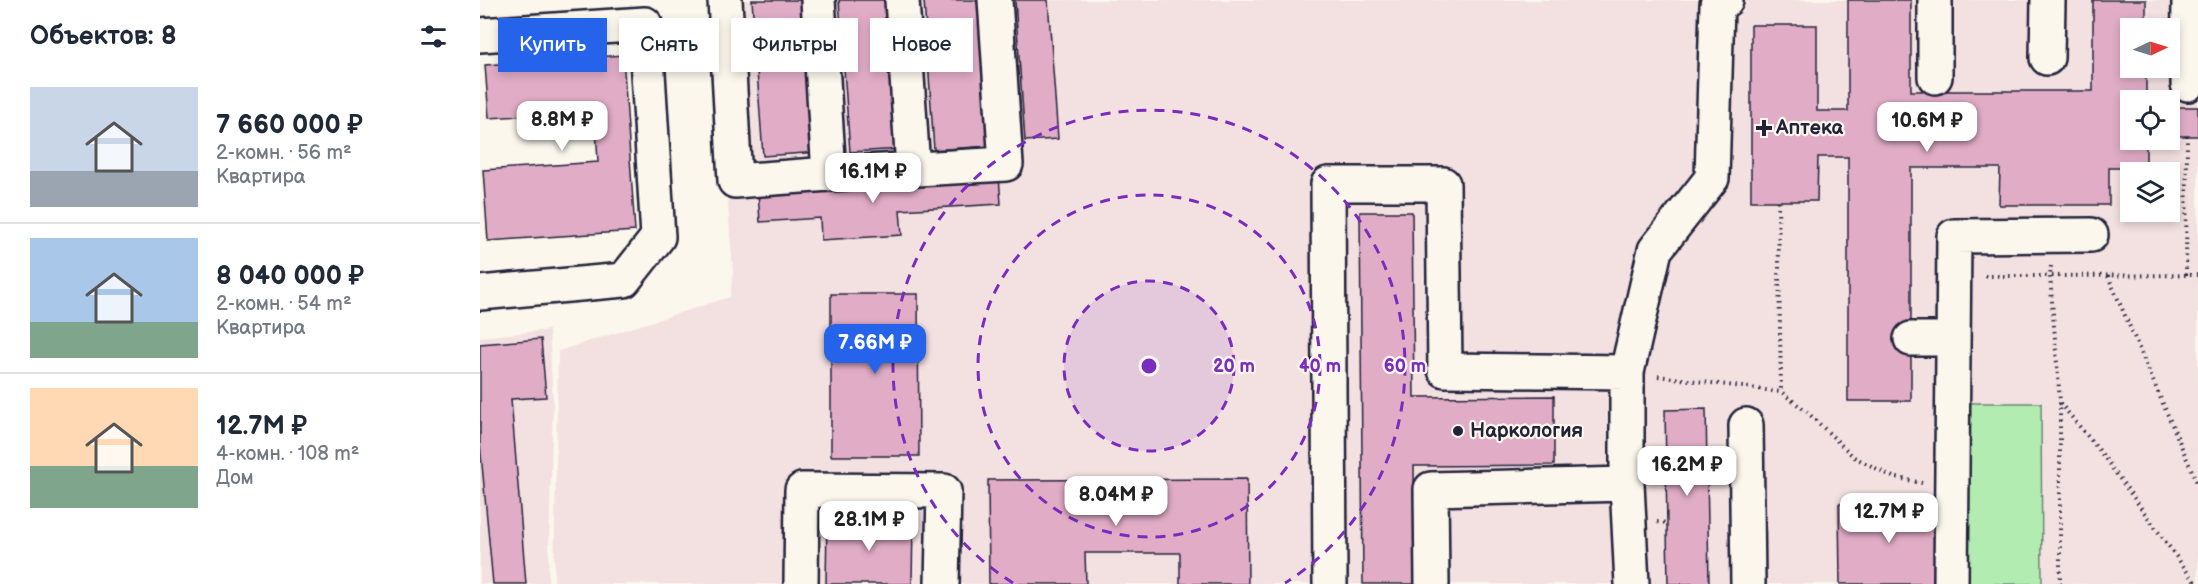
<!DOCTYPE html>
<html lang="ru">
<meta charset="utf-8">
<style>
:root{--surface:#fff;--page:#f6f6f7;--text:#1f2937;--muted:#747a83;--line:#e0e1e3;--accent:#2563eb}
body{margin:0;font-family:"Balsamiq Sans",sans-serif;background:var(--page);color:var(--text);height:100vh;display:flex;flex-direction:column;font-size:22px;white-space:nowrap}
*{box-sizing:border-box;margin:0}
p{font-size:20px;color:var(--muted)}
.icon{flex:none;width:33px;height:33px;fill:none;stroke:currentColor;stroke-width:2;stroke-linecap:round;stroke-linejoin:round}
.map{position:relative;flex:1;overflow:hidden}
.sheet{display:flex;flex-direction:column;background:var(--surface);width:480px}
.sheet>*{flex:none}
.banner{position:absolute;left:18px;top:18px;width:570px;height:54px;display:flex;gap:12px}
.needle{width:39px;rotate:86deg}
.tools{position:absolute;left:1640px;top:18px;display:grid;gap:12px}
.tools a{display:grid;place-items:center;width:60px;height:60px;border-radius:0px;background:var(--surface);box-shadow:0 3px 9px #0003;font-size:30px}
.price{position:absolute;translate:-50% -51px;padding:0 14px;border-radius:12px;background:#fff;color:#222;font-size:20px;line-height:39px;filter:drop-shadow(0 2px 3px #0008)}
.price::after{content:'';position:absolute;left:50%;top:36px;width:18px;height:14px;margin-left:-9px;background:inherit;clip-path:polygon(0 0,100% 0,50% 100%)}
.price.on{background:var(--accent);color:#fff}
ul{padding:0;list-style:none}
li{display:flex;align-items:center;gap:18px;height:150px;padding:0 30px}
li+li{border-top:2px solid var(--line)}
li span{display:grid;place-items:center;flex:none;width:168px;height:120px;border-radius:0px;color:#555}
li>.icon{margin-inline-start:auto}
span .icon{width:72px;height:72px;fill:#fffc;stroke-width:1}
li b{font-size:26px}
h2{display:flex;justify-content:space-between;align-items:center;height:72px;padding:0 30px;font-size:26px}
.pill{padding:0 21px;border-radius:0px;background:var(--surface);box-shadow:0 3px 9px #0003;font-size:21px;line-height:54px}
.pill.on{background:var(--accent);color:#fff}
main{display:flex;flex:1;min-height:0}
.map>svg:first-child{display:block}
</style>
<main>
<section class="sheet">
<h2>Объектов: 8<svg class="icon" aria-label="filters" viewBox="0 0 24 24"><path d="M4 7h16M4 17h16"/><circle cx="9" cy="7" r="2"/><circle cx="15" cy="17" r="2"/></svg></h2>
<ul>
<li><span style="background:linear-gradient(#c9d6e8 70%,#9aa5b1 0)"><svg class="icon" aria-label="home" viewBox="0 0 24 24"><path d="M3 11l9-7 9 7M6 9v11h12V9"/></svg></span><div><b>7 660 000 ₽</b><p>2-комн. · 56 m²</p><p>Квартира</p></div></li>
<li><span style="background:linear-gradient(#a9c7e8 70%,#7fa58c 0)"><svg class="icon" aria-label="home" viewBox="0 0 24 24"><path d="M3 11l9-7 9 7M6 9v11h12V9"/></svg></span><div><b>8 040 000 ₽</b><p>2-комн. · 54 m²</p><p>Квартира</p></div></li>
<li><span style="background:linear-gradient(#ffd9b3 65%,#7fa58c 0)"><svg class="icon" aria-label="home" viewBox="0 0 24 24"><path d="M3 11l9-7 9 7M6 9v11h12V9"/></svg></span><div><b>12.7M ₽</b><p>4-комн. · 108 m²</p><p>Дом</p></div></li>
</ul>
</section>
<div class="map">
<svg width="1718" height="584" viewBox="0 0 1718 584">
<rect width="100%" height="100%" fill="#fbf7ec"/>
<filter id="ink" filterUnits="userSpaceOnUse"><feTurbulence type="fractalNoise" baseFrequency=".0167" numOctaves="2"/><feDisplacementMap in="SourceGraphic" scale="12" xChannelSelector="R" yChannelSelector="G"/><feConvolveMatrix kernelMatrix="1 2 1 2 8 2 1 2 1" color-interpolation-filters="sRGB"/></filter>
<g filter="url(#ink)">
<path fill="#f3e0e1" fill-rule="evenodd" d="M 233,0 L 1718,0 L 1718,584 L 74,584 L 78,351 L 250,297 L 253,272 ZM 1650,28 L 1689,28 L 1689,68 L 1650,68 ZM 1650,100 L 1689,100 L 1689,140 L 1650,140 ZM 1650,172 L 1689,172 L 1689,212 L 1650,212 Z
M 69,330 L 73,400 L 68,584 L 0,584 L 0,337 Z"/>
<path fill="#b3ecb0" stroke="#6a8776" stroke-width="1.5" d="M 1484,403 L 1561,403 L 1562,584 L 1486,584 Z"/>
<path fill="#e1acc6" stroke="#22223b" stroke-width="1.5" d="M 272,0 L 328,0 L 339,152 L 283,156 Z
M 359,0 L 413,0 L 423,149 L 370,152 Z
M 444,0 L 499,0 L 509,146 L 454,150 Z
M 535,0 L 568,0 L 578,139 L 545,141 Z
M 1368,0 L 1431,0 L 1431,91 L 1613,91 L 1613,0 L 1666,0 L 1666,28 L 1650,28 L 1650,68 L 1666,68 L 1666,100 L 1650,100 L 1650,140 L 1666,140 L 1666,168 L 1629,168 L 1629,205 L 1519,205 L 1520,168 L 1431,168 L 1431,401 L 1368,401 L 1368,157 L 1338,157 L 1337,201 L 1271,201 L 1271,25 L 1337,25 L 1337,111 L 1368,111 Z
M 143,55 L 155,231 L 8,241 L 3,170 L 118,162 L 115,111 L 9,118 L 5,65 Z
M 1689,107 L 1718,107 L 1718,136 L 1689,136 Z
M 519,176 L 521,204 L 420,210 L 422,235 L 341,240 L 340,218 L 280,222 L 278,191 Z
M 880,212 L 932,212 L 934,397 L 1074,396 L 1074,465 L 934,466 L 935,584 L 883,584 Z
M 351,294 L 438,294 L 439,456 L 351,456 Z
M 61,339 L 66,397 L 31,399 L 46,584 L 13,584 L 0,443 L 0,344 Z
M 1226,409 L 1229,584 L 1188,584 L 1185,410 Z
M 767,479 L 768,584 L 700,584 L 700,553 L 605,553 L 606,584 L 509,584 L 508,480 Z
M 1359,504 L 1458,504 L 1459,584 L 1360,584 Z
M 347,519 L 433,520 L 432,584 L 346,584 Z"/>
<g fill="none" stroke-linecap="round" stroke-linejoin="round">
<defs>
<path id="minor" d="M 245,0 L 255,181 L 349,174
M 338,0 L 349,174 L 526,164 L 515,0
M 422,0 L 433,169
M 0,35 L 165,24 L 178,237 L 144,280 L 0,293
M 1567,58 L 1568,0
M 1455,77 L 1455,0
M 1708,84 L 1709,0
M 1431,339 L 1473,339
M 1266,425 L 1268,584
M 321,584 L 322,490 L 464,491 L 462,584
M 850,584 L 848,184 L 963,184 L 965,370 L 1147,372
M 952,584 L 951,489 L 1147,484
M 1152,584 L 1147,484 L 1147,372 L 1175,250 L 1232,178 L 1237,5 L 1246,0
M 1471,584 L 1474,236 L 1611,235"/>
</defs>
<use href="#minor" stroke="#22223b" stroke-width="38"/>
<path stroke="#22223b" stroke-width="4" stroke-dasharray="1.5 4.5" stroke-linecap="butt" d="M 1298,201 L 1301,392
M 1571,266 L 1570,276 L 1718,275
M 1706,275 L 1707,136
M 1505,276 L 1570,276 L 1580,402 L 1580,584
M 1628,276 L 1718,485
M 1178,376 L 1301,392 L 1326,411 L 1374,457 L 1413,477 L 1442,483
M 1580,403 L 1619,450 L 1714,581 L 1712,584
M 1227,472 L 1238,472
M 1177,522 L 1187,523"/>
<use href="#minor" stroke="#fbf7ec" stroke-width="33"/>
</g>
</g>
<circle cx="669" cy="366" r="85" fill="#7b2cbf" fill-opacity=".12"/>
<g fill="none" stroke="#7b2cbf" stroke-width="3" stroke-dasharray="10 8">
<circle cx="669" cy="366" r="85"/>
<circle cx="669" cy="366" r="171"/>
<path d="M533 583A256 256 0 1 1 805 583"/>
</g>
<g fill="#22223b" stroke="#fbf7ec" stroke-width="2">
<path d="M1281 119h6v6h6v6h-6v6h-6v-6h-6v-6h6z"/>
<circle cx="978" cy="431" r="6"/>
</g>
<g text-anchor="middle" dominant-baseline="central" stroke-width="4.5" stroke-linejoin="round" paint-order="stroke">
<g font-size="20" font-weight="bold" fill="#22223b" stroke="#fbf7ec" text-anchor="start">
<text x="1296" y="128">Аптека</text>
<text x="990" y="431">Наркология</text>
</g>
</g>
<circle cx="669" cy="366" r="9" fill="#7b2cbf" stroke="#fbf7ec" stroke-width="3"/>
<g font-size="18" text-anchor="middle" font-weight="bold" fill="#7b2cbf" stroke="#fbf7ec" stroke-width="4.5" stroke-linejoin="round" paint-order="stroke">
<text x="754" y="372">20 m</text>
<text x="840" y="372">40 m</text>
<text x="925" y="372">60 m</text>
</g>
</svg>
<div class="tools">
<a><svg class="needle" viewBox="-14 -14 28 28"><path d="M0-13l5 13h-10z" fill="#e53935"/><path d="M0 13l5-13h-10z" fill="#747a83"/></svg></a>
<a><svg class="icon" aria-label="locate" viewBox="0 0 24 24"><circle cx="12" cy="12" r="6"/><path d="M12 2v4M12 18v4M2 12h4M18 12h4"/></svg></a>
<a><svg class="icon" aria-label="layers" viewBox="0 0 24 24"><path d="M12 4l9 5-9 5-9-5zM3 14l9 5 9-5"/></svg></a>
</div>
<b class="price" style="left:82px;top:152px">8.8M ₽</b>
<b class="price" style="left:1447px;top:153px">10.6M ₽</b>
<b class="price" style="left:393px;top:204px">16.1M ₽</b>
<b class="price on" style="left:395px;top:375px">7.66M ₽</b>
<b class="price" style="left:1207px;top:497px">16.2M ₽</b>
<b class="price" style="left:636px;top:527px">8.04M ₽</b>
<b class="price" style="left:1409px;top:544px">12.7M ₽</b>
<b class="price" style="left:389px;top:552px">28.1M ₽</b>
<div class="banner">
<a class="pill on">Купить</a>
<a class="pill">Снять</a>
<a class="pill">Фильтры</a>
<a class="pill">Новое</a>
</div>
</div>
</main>
